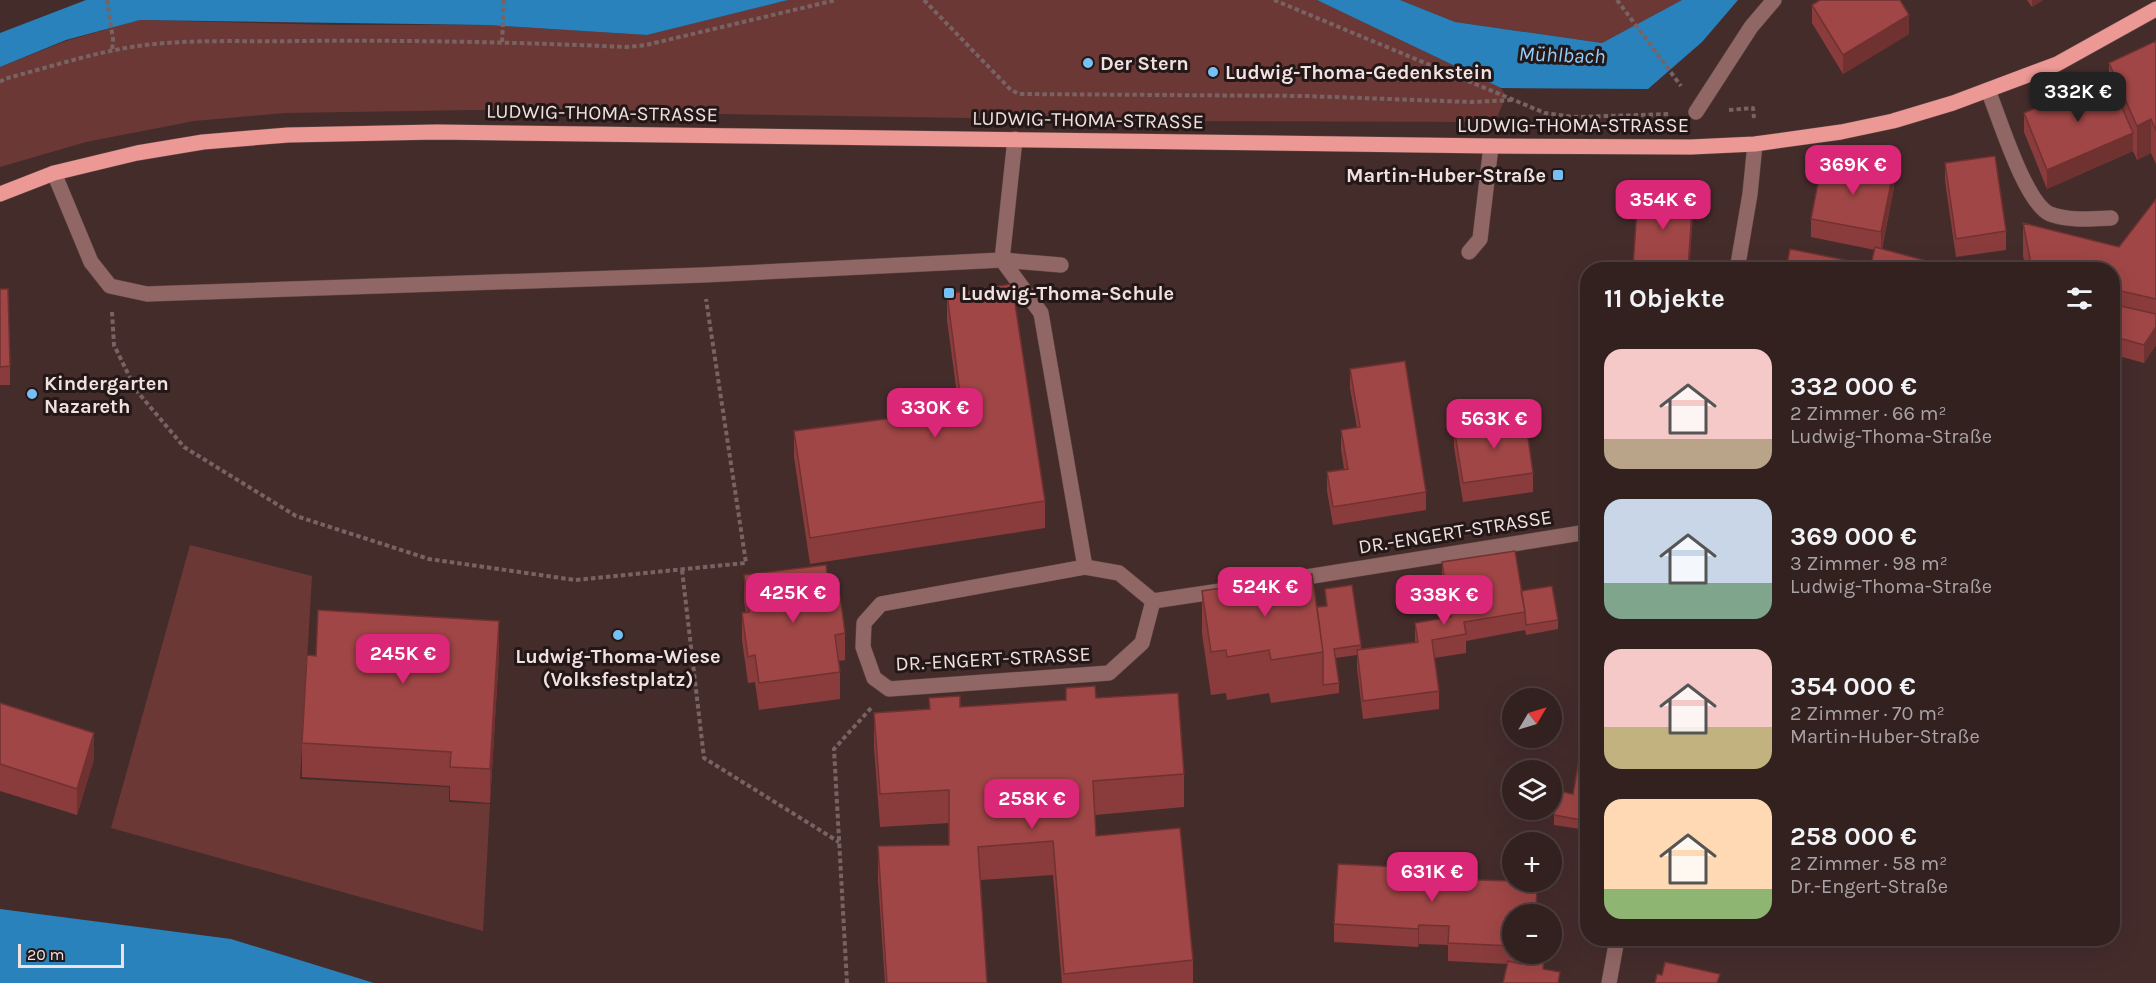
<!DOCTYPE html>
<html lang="de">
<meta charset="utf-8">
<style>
:root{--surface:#332120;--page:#3e2e2d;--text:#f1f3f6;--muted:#a9a3a5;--line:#4e3e3e;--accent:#db2777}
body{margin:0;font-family:Karla,sans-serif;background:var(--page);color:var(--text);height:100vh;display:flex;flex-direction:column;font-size:22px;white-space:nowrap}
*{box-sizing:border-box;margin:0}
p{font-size:20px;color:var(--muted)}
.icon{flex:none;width:33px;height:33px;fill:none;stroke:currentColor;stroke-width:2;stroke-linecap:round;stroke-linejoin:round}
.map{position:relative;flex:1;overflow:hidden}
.side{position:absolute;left:1580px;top:262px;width:540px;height:684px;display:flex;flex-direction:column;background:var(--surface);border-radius:24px;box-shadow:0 6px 24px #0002,0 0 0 2px var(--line)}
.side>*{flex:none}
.needle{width:39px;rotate:52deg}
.tools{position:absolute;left:1502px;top:688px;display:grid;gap:12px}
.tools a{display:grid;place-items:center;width:60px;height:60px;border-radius:50%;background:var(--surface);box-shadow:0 6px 24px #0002,0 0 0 2px var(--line);font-size:30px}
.scale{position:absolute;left:18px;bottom:15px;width:106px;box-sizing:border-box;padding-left:6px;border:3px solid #f0e0df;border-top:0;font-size:16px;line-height:21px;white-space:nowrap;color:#f0e0df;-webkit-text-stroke:4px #231817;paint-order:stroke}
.price{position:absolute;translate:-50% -51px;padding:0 14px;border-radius:12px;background:var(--accent);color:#fff;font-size:20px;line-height:39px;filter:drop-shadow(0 2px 3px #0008)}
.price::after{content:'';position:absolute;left:50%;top:36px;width:18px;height:14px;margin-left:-9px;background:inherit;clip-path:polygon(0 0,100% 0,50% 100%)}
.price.selected{background:#222;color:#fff}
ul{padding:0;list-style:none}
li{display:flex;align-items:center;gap:18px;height:150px;padding:0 24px}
li span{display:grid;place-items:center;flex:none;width:168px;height:120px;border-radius:18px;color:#555}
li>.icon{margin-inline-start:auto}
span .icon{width:72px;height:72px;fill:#fffc;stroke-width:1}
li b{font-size:26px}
h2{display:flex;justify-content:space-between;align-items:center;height:72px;padding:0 24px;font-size:26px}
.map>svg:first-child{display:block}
</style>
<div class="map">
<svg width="2156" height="983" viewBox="0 0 2156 983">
<rect width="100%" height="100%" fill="#442c2b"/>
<path fill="#6b3836" d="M 788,0 L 1317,0 L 1501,88 L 1506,96 L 1495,122 L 1156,121 L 474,110 L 285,113 L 194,121 L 86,142 L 0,167 L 0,67 L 66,41 L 139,20 L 334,25 L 488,25 L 647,35 Z
M 1400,0 L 1682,0 L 1602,43 L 1455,22 Z
M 190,545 L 312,576 L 300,779 L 449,787 L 449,802 L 490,804 L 483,931 L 111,828 Z"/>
<path fill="#2982bb" d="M 86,0 L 788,0 L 647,35 L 488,25 L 140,20 L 66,40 L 0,67 L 0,33 Z
M 1317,0 L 1400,0 L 1455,22 L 1602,43 L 1682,0 L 1738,0 L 1702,42 L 1648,89 L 1501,88 Z
M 0,909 L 231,939 L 374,983 L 0,983 Z"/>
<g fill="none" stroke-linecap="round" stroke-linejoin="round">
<defs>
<path id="minor" d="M 1988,90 C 1999,117 2025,203 2050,214 C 2069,221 2092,219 2111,218
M 1696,112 L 1751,27 L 1774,0
M 1015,139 L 1002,260 L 1041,313 L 1085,567
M 54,173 L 91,262 L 110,286 L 147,294 L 703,275 L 1002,260 L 1061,265
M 1469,252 L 1480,239 L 1491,146
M 1737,270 L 1750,194 L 1755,144
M 1085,567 L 1119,573 L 1153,601 L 1142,643 L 1109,673 L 889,689 L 874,678 L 863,647 L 864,623 L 881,604 Z
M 1294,579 L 1587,532
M 1153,601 L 1220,591
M 1609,983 L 1617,939"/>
<path id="major" d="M 0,194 L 54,173 L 137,153 L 203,142 L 288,135 L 437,132 L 1491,146 L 1691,147 L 1755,144 L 1841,132 L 1893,121 L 1953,103 L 2057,64 L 2156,9"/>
</defs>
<use href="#minor" stroke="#604948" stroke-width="16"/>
<use href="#major" stroke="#604948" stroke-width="16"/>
<path stroke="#796362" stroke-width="4" stroke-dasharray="4.5 3" stroke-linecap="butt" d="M 107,0 L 113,39 L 112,52
M 924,0 L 1011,90 L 1019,94 L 1306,96 L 1471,102 L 1513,100
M 1274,0 L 1545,113 L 1574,117 L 1671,114
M 1617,0 L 1681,86
M 502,42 L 504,0
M 0,82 L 4,79 C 50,67 98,51 145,45 C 195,39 246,42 295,41 C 406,40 516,42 626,47 L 646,45 L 836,0
M 1729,110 L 1753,108 L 1754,118
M 112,312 L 114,345 L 136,390 L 184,447 L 296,516 L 429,559 L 575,580 L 746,563 L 706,299
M 682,570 L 704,758 L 839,842
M 847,983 L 834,749 L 872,707"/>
<use href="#minor" stroke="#906764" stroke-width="15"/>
<use href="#major" stroke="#ec9894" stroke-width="15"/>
</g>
<path fill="#8a3c3c" d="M 2027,0 L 2043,0 L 2032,7 Z
M 1812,5 L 1909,34 L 1843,74 L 1812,23 Z
M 2156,41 L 2156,164 L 2151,153 L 2137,160 L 2133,151 L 2047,189 L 2024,132 L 2024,113 L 2109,77 L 2109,63 Z
M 1945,163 L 2006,231 L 2006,250 L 1956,257 L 1945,181 Z
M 1894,188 L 1882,249 L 1938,270 L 1871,270 L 1871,265 L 1875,250 L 1811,237 L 1811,219 Z
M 1638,193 L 1693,215 L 1689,270 L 1633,270 Z
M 2156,199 L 2156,345 L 2144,363 L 2115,355 L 2112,366 L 2112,270 L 2026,270 L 2023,256 L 2023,223 L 2119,247 Z
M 0,289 L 10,366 L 10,385 L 0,385 Z
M 947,294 L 1045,501 L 1045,528 L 810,564 L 794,457 L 794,431 L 959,409 L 947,320 Z
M 1350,369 L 1426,492 L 1426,510 L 1333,525 L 1327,491 L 1327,472 L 1344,469 L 1341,449 L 1341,430 L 1357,428 L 1350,388 Z
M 1454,428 L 1533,473 L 1533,492 L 1463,502 L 1454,447 Z
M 1442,562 L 1521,591 L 1558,620 L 1558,629 L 1526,635 L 1525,630 L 1466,641 L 1466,653 L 1434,658 L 1439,691 L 1439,709 L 1363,719 L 1357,668 L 1357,655 L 1335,658 L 1339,683 L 1339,693 L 1271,703 L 1269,693 L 1227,700 L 1226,693 L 1211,695 L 1202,634 L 1202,591 L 1317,607 L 1326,606 L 1325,589 L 1361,645 L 1361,649 L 1415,642 L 1415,623 L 1448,617 L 1442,581 Z
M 744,575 L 830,596 L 845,633 L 845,660 L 839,661 L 840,672 L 840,699 L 759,710 L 755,682 L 748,683 L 742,640 L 742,613 L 746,613 L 744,602 Z
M 499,654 L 490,803 L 450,800 L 450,786 L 302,777 L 302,743 L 316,656 Z
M 1587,687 L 1587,729 L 1583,728 L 1583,710 Z
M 1066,688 L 1096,698 L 1184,774 L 1184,807 L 1095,815 L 1096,836 L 1193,960 L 1193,983 L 1062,983 L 1053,875 L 980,880 L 987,983 L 885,983 L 878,880 L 878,846 L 949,845 L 949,823 L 880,827 L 874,747 L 874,713 L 929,709 L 929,698 L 960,707 L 1066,700 Z
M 0,703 L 94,759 L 77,815 L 0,791 Z
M 1587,762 L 1587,830 L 1554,825 L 1554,815 L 1573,794 Z
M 1422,872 L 1537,901 L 1536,915 L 1512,915 L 1512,954 L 1544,954 L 1544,969 L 1560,983 L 1507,964 L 1448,961 L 1448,945 L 1419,944 L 1418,947 L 1334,942 L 1334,924 Z"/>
<path fill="#703131" d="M 2032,0 L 2043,0 L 2032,7 Z
M 1909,15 L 1909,34 L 1843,74 L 1843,55 Z
M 2151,119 L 2151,153 L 2137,160 L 2137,126 Z
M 2133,133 L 2133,151 L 2047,189 L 2047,170 Z
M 1894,169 L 1894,188 L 1881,251 L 1881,232 Z
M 1693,196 L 1693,215 L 1689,270 L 1688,270 Z
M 2156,327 L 2156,345 L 2144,363 L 2144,345 Z
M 2115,337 L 2115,355 L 2112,366 L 2112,348 Z
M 499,621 L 499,654 L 490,803 L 490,769 Z
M 94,733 L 94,759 L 77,815 L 77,789 Z
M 1419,925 L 1419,944 L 1418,947 L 1418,929 Z"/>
<path fill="#a04646" stroke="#703131" stroke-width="1.5" d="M 1820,0 L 1900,0 L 1909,15 L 1843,55 L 1812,5 Z
M 2156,41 L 2156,131 L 2151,119 L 2137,126 L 2109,63 Z
M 2109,77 L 2133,133 L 2047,170 L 2024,113 Z
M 1995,156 L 2006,231 L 1956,239 L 1945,163 Z
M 1848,161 L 1894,169 L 1881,232 L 1811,219 L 1821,167 L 1846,171 Z
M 1638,193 L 1693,196 L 1688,270 L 1633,267 Z
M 2156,199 L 2156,299 L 2112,289 L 2112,270 L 2032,269 L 2023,223 L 2119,247 Z
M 1875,247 L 1938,264 L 1936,270 L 1891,270 L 1871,265 Z
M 1790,249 L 1855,262 L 1854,270 L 1786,270 Z
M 1012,284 L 1045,501 L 810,538 L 794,431 L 962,409 L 947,294 Z
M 0,289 L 8,289 L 10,366 L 0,367 Z
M 2112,304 L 2156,314 L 2156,327 L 2144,345 L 2115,337 L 2112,348 Z
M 1405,361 L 1426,492 L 1333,507 L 1327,472 L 1348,469 L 1341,430 L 1360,427 L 1350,369 Z
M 1525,417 L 1533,473 L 1463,483 L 1454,428 Z
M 1515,551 L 1525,612 L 1464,622 L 1466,634 L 1432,640 L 1439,691 L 1363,701 L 1357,650 L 1418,642 L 1415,623 L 1451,617 L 1442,562 Z
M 826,565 L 830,596 L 840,595 L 845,633 L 835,635 L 840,672 L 759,683 L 755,655 L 748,657 L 742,613 L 749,612 L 744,575 Z
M 1312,574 L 1323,652 L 1271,660 L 1269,650 L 1227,657 L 1226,650 L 1211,652 L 1202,591 Z
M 1352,585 L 1361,645 L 1334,649 L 1339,683 L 1323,685 L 1323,652 L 1317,607 L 1327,606 L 1325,589 Z
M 1552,586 L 1558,620 L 1526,625 L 1525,612 L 1521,591 Z
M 318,610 L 499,621 L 490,769 L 450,767 L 451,752 L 302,743 L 307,655 L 316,656 Z
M 1095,686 L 1096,698 L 1178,693 L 1184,774 L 1093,781 L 1096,836 L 1180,828 L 1193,960 L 1064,974 L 1053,841 L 978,847 L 987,983 L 887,983 L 878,846 L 949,845 L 949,790 L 880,794 L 874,713 L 930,709 L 929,698 L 960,696 L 960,707 L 1066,700 L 1066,688 Z
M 1587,687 L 1587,710 L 1583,710 Z
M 0,703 L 94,733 L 77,789 L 0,764 Z
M 1579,760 L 1587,762 L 1587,821 L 1554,815 L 1558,791 L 1573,794 Z
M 1338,864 L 1422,868 L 1422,872 L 1450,874 L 1450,879 L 1537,882 L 1536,914 L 1538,915 L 1512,915 L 1512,946 L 1448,943 L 1449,926 L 1419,925 L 1418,929 L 1334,924 Z
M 1522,954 L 1544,954 L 1543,969 L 1560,972 L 1558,983 L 1503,983 L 1508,961 L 1521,964 Z
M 1665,962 L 1720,974 L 1717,983 L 1655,983 L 1657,974 L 1662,975 Z"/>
<g fill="#76c0f6" stroke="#231817" stroke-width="2">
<circle cx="1088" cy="63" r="6"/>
<circle cx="1213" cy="72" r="6"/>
<rect x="1552" y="169" width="12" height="12" rx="3"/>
<rect x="943" y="287" width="12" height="12" rx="3"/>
<circle cx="32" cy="394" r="6"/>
<circle cx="618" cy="635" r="6"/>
</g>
<g text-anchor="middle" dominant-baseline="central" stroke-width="6" stroke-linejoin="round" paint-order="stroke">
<g font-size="20" font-weight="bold" fill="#f0e0df" stroke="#231817" text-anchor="start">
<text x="1100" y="63">Der Stern</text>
<text x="1225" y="72">Ludwig-Thoma-Gedenkstein</text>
<text x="1546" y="175" text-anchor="end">Martin-Huber-Straße</text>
<text x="961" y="293">Ludwig-Thoma-Schule</text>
<text x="44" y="383">Kindergarten<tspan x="44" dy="23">Nazareth</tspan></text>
<text x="618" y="656" text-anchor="middle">Ludwig-Thoma-Wiese<tspan x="618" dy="23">(Volksfestplatz)</tspan></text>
</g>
<g font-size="20" fill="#f0e0df" stroke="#231817">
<text transform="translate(602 113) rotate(1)">LUDWIG-THOMA-STRASSE</text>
<text transform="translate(1088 120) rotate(1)">LUDWIG-THOMA-STRASSE</text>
<text x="1573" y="125">LUDWIG-THOMA-STRASSE</text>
<text transform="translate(1455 532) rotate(-9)">DR.-ENGERT-STRASSE</text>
<text transform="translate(993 659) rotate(-3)">DR.-ENGERT-STRASSE</text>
</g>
<g font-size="21" font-style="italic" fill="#92cefc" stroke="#231817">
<text transform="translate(1562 55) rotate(2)">Mühlbach</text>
</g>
</g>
</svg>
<div class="tools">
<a><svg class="needle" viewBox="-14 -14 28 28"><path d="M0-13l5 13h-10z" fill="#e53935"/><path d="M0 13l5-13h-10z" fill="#a9a3a5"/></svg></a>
<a><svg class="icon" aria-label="layers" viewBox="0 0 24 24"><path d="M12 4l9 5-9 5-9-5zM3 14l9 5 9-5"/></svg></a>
<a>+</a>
<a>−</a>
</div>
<div class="scale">20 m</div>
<b class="price selected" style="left:2078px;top:123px">332K €</b>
<b class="price" style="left:1853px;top:196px">369K €</b>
<b class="price" style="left:1663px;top:231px">354K €</b>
<b class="price" style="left:935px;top:439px">330K €</b>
<b class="price" style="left:1494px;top:450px">563K €</b>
<b class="price" style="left:1265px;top:618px">524K €</b>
<b class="price" style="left:793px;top:624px">425K €</b>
<b class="price" style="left:1444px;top:626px">338K €</b>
<b class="price" style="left:403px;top:685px">245K €</b>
<b class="price" style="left:1032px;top:830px">258K €</b>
<b class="price" style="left:1432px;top:903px">631K €</b>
<section class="side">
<h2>11 Objekte<svg class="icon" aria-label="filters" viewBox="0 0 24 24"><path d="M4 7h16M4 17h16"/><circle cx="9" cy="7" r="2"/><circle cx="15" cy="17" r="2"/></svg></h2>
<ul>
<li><span style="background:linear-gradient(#f6c9c9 75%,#b9a48a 0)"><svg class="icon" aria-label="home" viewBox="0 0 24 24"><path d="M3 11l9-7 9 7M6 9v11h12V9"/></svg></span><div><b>332 000 €</b><p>2 Zimmer · 66 m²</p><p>Ludwig-Thoma-Straße</p></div></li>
<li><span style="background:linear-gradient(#c9d6e8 70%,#7fa58c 0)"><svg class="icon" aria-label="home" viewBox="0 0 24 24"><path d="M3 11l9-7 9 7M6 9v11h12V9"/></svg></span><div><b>369 000 €</b><p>3 Zimmer · 98 m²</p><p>Ludwig-Thoma-Straße</p></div></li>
<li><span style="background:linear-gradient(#f6c9c9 65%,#c2b280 0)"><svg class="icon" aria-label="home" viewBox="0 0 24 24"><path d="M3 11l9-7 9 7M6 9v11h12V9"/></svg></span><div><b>354 000 €</b><p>2 Zimmer · 70 m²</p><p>Martin-Huber-Straße</p></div></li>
<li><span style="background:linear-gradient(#ffd9b3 75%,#8fb573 0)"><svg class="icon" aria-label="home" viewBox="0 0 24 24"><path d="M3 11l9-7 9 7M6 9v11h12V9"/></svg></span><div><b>258 000 €</b><p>2 Zimmer · 58 m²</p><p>Dr.-Engert-Straße</p></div></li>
</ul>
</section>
</div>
